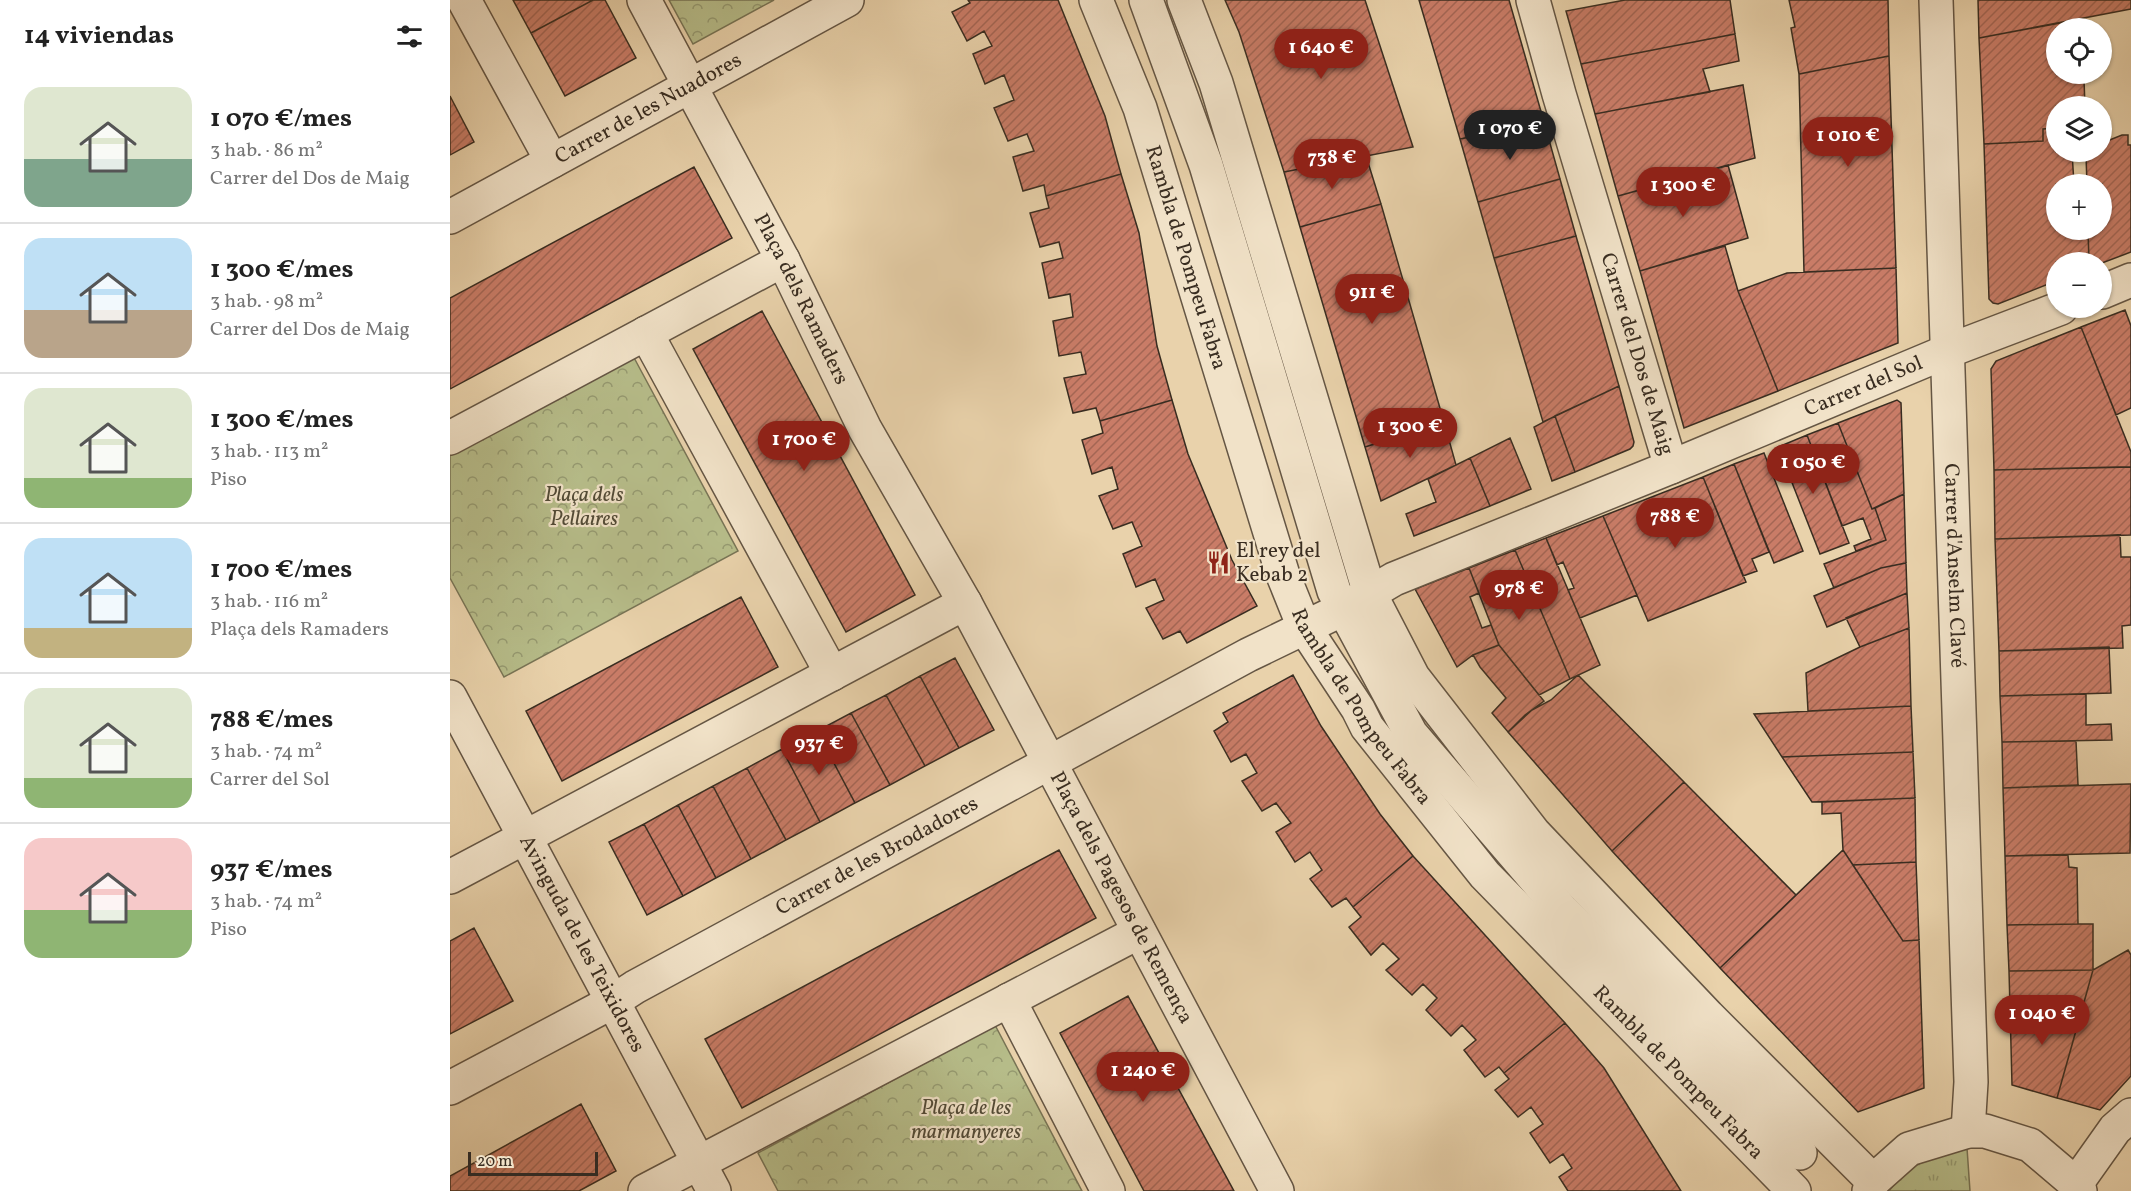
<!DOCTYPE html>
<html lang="es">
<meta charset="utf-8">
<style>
:root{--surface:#fff;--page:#f2f2f2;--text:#222;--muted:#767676;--line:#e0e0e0;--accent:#8f2418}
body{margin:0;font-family:Vollkorn,serif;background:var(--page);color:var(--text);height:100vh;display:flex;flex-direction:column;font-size:22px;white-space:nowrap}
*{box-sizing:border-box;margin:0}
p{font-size:20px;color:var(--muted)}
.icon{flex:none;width:33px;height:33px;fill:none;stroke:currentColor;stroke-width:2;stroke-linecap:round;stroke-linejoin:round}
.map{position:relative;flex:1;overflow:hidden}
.panel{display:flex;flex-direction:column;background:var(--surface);width:450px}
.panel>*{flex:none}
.controls{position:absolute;left:1596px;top:18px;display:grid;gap:12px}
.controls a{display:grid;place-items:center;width:66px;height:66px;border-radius:50%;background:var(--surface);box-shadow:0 2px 4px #0004;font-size:30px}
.scale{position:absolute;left:18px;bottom:15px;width:130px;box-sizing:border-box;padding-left:6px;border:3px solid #392d21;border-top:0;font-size:16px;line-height:21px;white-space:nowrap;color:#392d21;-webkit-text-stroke:4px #f1e2c8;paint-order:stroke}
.price{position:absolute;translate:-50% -51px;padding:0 14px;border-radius:21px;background:var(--accent);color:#fff;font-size:20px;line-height:39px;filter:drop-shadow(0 2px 3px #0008)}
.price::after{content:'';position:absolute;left:50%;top:36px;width:18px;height:14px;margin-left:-9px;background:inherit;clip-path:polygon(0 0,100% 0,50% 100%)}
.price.on{background:#222;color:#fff}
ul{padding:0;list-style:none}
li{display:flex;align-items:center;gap:18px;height:150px;padding:0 24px}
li+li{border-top:2px solid var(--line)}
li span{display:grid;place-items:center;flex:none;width:168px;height:120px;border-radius:18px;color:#555}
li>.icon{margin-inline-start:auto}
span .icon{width:72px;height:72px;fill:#fffc;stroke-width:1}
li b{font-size:26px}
h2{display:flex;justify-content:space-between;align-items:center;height:72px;padding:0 24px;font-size:26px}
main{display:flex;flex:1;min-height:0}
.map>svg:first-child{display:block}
</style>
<main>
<section class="panel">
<h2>14 viviendas<svg class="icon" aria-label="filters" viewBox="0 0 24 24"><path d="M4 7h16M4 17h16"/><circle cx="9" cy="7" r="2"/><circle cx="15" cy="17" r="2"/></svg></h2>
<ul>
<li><span style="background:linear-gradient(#dfe7d0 60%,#7fa58c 0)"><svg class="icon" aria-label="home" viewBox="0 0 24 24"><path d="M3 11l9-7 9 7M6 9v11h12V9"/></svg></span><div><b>1 070 €/mes</b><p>3 hab. · 86 m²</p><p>Carrer del Dos de Maig</p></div></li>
<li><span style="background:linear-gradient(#bfe0f5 60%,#b9a48a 0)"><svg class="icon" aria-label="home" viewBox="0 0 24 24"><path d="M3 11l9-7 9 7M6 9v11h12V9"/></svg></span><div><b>1 300 €/mes</b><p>3 hab. · 98 m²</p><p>Carrer del Dos de Maig</p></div></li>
<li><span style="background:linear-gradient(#dfe7d0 75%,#8fb573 0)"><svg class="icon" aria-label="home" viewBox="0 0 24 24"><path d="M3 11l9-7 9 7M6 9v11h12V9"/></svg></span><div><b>1 300 €/mes</b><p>3 hab. · 113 m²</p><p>Piso</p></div></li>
<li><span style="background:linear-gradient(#bfe0f5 75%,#c2b280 0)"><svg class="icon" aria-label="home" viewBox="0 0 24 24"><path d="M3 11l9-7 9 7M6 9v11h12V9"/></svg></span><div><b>1 700 €/mes</b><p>3 hab. · 116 m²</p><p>Plaça dels Ramaders</p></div></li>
<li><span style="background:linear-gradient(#dfe7d0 75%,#8fb573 0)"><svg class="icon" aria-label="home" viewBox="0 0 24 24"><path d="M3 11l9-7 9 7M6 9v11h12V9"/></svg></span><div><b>788 €/mes</b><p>3 hab. · 74 m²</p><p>Carrer del Sol</p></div></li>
<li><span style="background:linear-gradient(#f6c9c9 60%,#8fb573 0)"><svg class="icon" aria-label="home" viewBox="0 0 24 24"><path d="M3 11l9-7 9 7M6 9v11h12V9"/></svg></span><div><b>937 €/mes</b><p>3 hab. · 74 m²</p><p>Piso</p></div></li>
</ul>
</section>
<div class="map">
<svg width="1681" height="1191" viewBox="0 0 1681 1191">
<defs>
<pattern id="grass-tufts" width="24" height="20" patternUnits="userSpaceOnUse" patternTransform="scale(1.5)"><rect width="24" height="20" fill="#b6bc89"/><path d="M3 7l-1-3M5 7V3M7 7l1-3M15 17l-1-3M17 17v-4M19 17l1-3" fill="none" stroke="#959970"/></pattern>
<pattern id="forest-crowns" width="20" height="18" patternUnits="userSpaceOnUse" patternTransform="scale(1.5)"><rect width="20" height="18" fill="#b6bc89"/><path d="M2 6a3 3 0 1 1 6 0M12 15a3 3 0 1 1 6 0" fill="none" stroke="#959970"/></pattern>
<pattern id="building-hatch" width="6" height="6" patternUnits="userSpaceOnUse" patternTransform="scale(1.5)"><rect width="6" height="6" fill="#c97c67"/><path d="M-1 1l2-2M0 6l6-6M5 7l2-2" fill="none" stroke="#a46654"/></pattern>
</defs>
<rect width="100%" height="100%" fill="#e9d2ab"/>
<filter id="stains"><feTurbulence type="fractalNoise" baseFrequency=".00333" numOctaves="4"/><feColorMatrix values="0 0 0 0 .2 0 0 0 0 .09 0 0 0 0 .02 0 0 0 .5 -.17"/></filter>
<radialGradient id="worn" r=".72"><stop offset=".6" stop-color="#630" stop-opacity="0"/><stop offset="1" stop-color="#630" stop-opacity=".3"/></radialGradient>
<path fill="url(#grass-tufts)" stroke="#787455" stroke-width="1.5" d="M 1517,1148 L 1520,1191 L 1439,1191 L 1455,1171 L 1484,1156 Z"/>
<path fill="url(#forest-crowns)" stroke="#787455" stroke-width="1.5" d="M 219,0 L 324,0 L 243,44 Z
M 182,354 L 288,551 L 54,677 L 0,578 L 0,454 Z
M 545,1025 L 632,1191 L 328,1191 L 308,1153 Z"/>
<path fill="url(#building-hatch)" stroke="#392d21" stroke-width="1.5" d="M 63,0 L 143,0 L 81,33 Z
M 143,0 L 155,0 L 186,58 L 115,96 L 81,33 Z
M 518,0 L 608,0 L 655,116 L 671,174 L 596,196 L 594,185 L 573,191 L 563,157 L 584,151 L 577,134 L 558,141 L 544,108 L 564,100 L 554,75 L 535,84 L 523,54 L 542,46 L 534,31 L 517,41 L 502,12 L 520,3 Z
M 775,0 L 915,0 L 963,147 L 834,172 L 789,32 Z
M 969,0 L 1059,0 L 1094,122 L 1010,139 Z
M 1175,0 L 1280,0 L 1285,34 L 1131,64 L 1116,11 Z
M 1339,0 L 1438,0 L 1439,56 L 1349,74 L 1341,28 L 1345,27 Z
M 1528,0 L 1681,0 L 1681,9 L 1529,38 Z
M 1632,19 L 1632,28 L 1606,28 L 1606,74 L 1621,74 L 1622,81 L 1634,80 L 1635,106 L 1606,106 L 1606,128 L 1593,129 L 1593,141 L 1534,144 L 1529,38 Z
M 1285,34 L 1289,61 L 1253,69 L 1260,92 L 1145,114 L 1131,64 Z
M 1439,56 L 1446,268 L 1354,272 L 1349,74 Z
M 1293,85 L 1305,158 L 1168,196 L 1145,114 Z
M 0,96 L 24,142 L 0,155 Z
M 1094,122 L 1110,179 L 1028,202 L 1010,139 Z
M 1606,128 L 1606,152 L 1622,152 L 1624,184 L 1606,184 L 1606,230 L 1638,230 L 1639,262 L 1606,262 L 1606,281 L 1548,304 L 1543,303 L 1539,299 L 1534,144 L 1593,141 L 1593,129 Z
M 1672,135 L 1678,135 L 1678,145 L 1681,145 L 1681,252 L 1652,263 L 1639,262 L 1638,230 L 1652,230 L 1652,184 L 1637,184 L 1636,156 L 1652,152 L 1652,143 Z
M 916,156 L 931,204 L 850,227 L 834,172 Z
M 1278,165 L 1298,238 L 1190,271 L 1168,196 Z
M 244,167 L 282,238 L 0,389 L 0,298 Z
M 671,174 L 689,233 L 707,346 L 722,400 L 650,421 L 646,408 L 623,413 L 614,378 L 636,374 L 631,352 L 609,356 L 603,321 L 623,317 L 620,294 L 599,298 L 592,263 L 613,258 L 609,242 L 590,247 L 580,213 L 599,208 L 596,196 Z
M 1110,179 L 1126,236 L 1044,258 L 1028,202 Z
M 931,204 L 994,422 L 915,447 L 850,227 Z
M 1126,236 L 1169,386 L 1093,422 L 1044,258 Z
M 1275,246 L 1288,291 L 1328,391 L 1234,428 L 1190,271 Z
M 1446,268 L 1448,343 L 1328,391 L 1288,291 L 1337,273 Z
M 1675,310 L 1681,326 L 1681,408 L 1666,415 L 1631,327 Z
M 312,311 L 465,595 L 396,632 L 243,349 Z
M 1631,327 L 1681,452 L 1681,467 L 1544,470 L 1541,369 L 1546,361 Z
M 1169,386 L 1184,442 L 1183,446 L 1180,449 L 1125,472 L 1105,416 Z
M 722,400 L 738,454 L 782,560 L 807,606 L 737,643 L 730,631 L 713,639 L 696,608 L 714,600 L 705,579 L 686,587 L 673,554 L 692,546 L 682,522 L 663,529 L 649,496 L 668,489 L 662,467 L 642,474 L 632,440 L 653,433 L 650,421 Z
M 1447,400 L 1451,403 L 1454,494 L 1422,509 L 1388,423 Z
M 1105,416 L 1125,472 L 1102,481 L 1084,427 Z
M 994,422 L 1006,465 L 931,501 L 915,447 Z
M 1388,423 L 1422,509 L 1425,508 L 1436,540 L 1406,551 L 1404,546 L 1421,539 L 1413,518 L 1392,526 L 1357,435 Z
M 1357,435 L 1399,543 L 1370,554 L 1328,447 Z
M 1060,438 L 1081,489 L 1040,506 L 1020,458 Z
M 1314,453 L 1353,551 L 1324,563 L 1284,464 Z
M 1020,458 L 1040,506 L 964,536 L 956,514 L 986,502 L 978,479 Z
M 1284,464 L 1319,552 L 1302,559 L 1307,571 L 1293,576 L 1253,477 Z
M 1668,467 L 1681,467 L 1681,535 L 1545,539 L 1544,470 Z
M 1253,477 L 1296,582 L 1198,621 L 1153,516 Z
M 1454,494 L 1456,563 L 1431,568 L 1384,588 L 1374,564 L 1436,540 L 1425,508 Z
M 1153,516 L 1187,595 L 1130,618 L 1118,590 L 1124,588 L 1113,562 L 1107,565 L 1096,538 Z
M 1670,535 L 1671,557 L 1681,557 L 1681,625 L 1672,626 L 1673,648 L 1549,651 L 1545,539 Z
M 1096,538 L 1150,665 L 1120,679 L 1065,550 Z
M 1065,550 L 1120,679 L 1089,695 L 1049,645 L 1019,568 Z
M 1456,563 L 1457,593 L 1377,627 L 1364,596 L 1431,568 Z
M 1019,568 L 1029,593 L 1020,597 L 1032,628 L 1041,625 L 1049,645 L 1023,655 L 1007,667 L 965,589 Z
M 1457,593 L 1459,628 L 1410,647 L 1396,618 Z
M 291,597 L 328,667 L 112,781 L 76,711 Z
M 1459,628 L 1461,706 L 1358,711 L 1356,673 L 1410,647 Z
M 1049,645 L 1094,701 L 1075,715 L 1058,732 L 1042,713 L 1056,698 L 1030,667 L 1023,655 Z
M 1659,647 L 1661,693 L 1550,696 L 1549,651 Z
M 505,658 L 544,730 L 509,748 L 470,676 Z
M 843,675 L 871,726 L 930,814 L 963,856 L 903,907 L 896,898 L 882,907 L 860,879 L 872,870 L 860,852 L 845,862 L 826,832 L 841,823 L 826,803 L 812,811 L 792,781 L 807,773 L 796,754 L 781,762 L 764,731 L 778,722 L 773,713 Z
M 1128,675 L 1234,782 L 1162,851 L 1058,732 L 1082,710 L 1101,700 Z
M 470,676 L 509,748 L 475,766 L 436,695 Z
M 1636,694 L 1636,725 L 1661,724 L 1662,740 L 1552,742 L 1550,696 Z
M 436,695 L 475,766 L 440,785 L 401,713 Z
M 1461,706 L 1463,752 L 1332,757 L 1304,714 Z
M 401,713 L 440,785 L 405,803 L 367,731 Z
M 367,731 L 405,803 L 370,822 L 332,749 Z
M 1626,741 L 1628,785 L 1553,788 L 1552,742 Z
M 332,749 L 370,822 L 336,840 L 297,768 Z
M 1463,752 L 1465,798 L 1362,802 L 1332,757 Z
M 297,768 L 336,840 L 301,859 L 263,786 Z
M 1234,782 L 1346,895 L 1270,968 L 1162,851 Z
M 1679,784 L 1681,784 L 1680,853 L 1555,856 L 1553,788 Z
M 263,786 L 301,859 L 266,878 L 228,805 Z
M 1465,798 L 1466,862 L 1403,865 L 1393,850 L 1391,813 L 1372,814 L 1372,802 Z
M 228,805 L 266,878 L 233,896 L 194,824 Z
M 194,824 L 233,896 L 197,915 L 159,842 Z
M 609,850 L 646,918 L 292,1108 L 255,1039 Z
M 1393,850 L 1453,941 L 1469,940 L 1474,1088 L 1408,1112 L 1270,968 Z
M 1618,855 L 1619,867 L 1627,868 L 1628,924 L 1557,925 L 1555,856 Z
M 963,856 L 1115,1023 L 1054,1073 L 1049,1067 L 1035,1077 L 1014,1050 L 1026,1040 L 1012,1025 L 1001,1036 L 976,1010 L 987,998 L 973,984 L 962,995 L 936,970 L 949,959 L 933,943 L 921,955 L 899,927 L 911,917 L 903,907 Z
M 1466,862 L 1469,940 L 1453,941 L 1403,865 Z
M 1628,924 L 1643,924 L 1643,970 L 1559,971 L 1557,925 Z
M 24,928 L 63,1001 L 0,1034 L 0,941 Z
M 1678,950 L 1681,955 L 1681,1076 L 1650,1110 L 1607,1098 L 1643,970 Z
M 1643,970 L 1633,1006 L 1560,1007 L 1559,971 Z
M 678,996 L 784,1191 L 694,1191 L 610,1033 Z
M 1608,1006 L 1633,1006 L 1607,1098 L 1562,1085 L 1560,1007 Z
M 1115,1023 L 1154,1068 L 1231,1191 L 1118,1191 L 1109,1177 L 1122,1168 L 1113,1154 L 1100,1163 L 1080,1133 L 1093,1124 L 1081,1107 L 1068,1117 L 1045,1090 L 1059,1079 L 1054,1073 Z
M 131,1104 L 166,1171 L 129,1191 L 0,1191 L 0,1176 Z"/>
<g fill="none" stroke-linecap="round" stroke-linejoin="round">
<defs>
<g id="minor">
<path d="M 14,0 L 102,161"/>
<path id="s1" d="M 194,0 L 333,260 L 415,429 L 515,603 L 827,1191"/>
<path id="s2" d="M 646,0 L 690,108 L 833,575 L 854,627 L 908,709 L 917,727 L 1035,875 L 1344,1191"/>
<path d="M 696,0 L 756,165 L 884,591 L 961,734 L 1111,909 L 1350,1153"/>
<path d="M 734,0 L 766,83 L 920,594 L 963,677 L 1084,833 L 1258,1016 L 1423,1181"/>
<path id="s3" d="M 1083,0 L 1109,94 L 1221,467"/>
<path id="s4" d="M 1486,0 L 1521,1082 L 1518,1131"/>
<path id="s5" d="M 0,217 L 397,0"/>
<path d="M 1652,292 L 1681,280"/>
<path d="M 196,333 L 382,674"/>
<path d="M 0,438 L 333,260"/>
<path id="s6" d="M 0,697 L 264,1191"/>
<path d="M 0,877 L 515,603"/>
<path d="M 559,1000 L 658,1191"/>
<path id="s7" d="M 0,1088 L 162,1002 L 185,987 L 798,655 L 893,609 L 944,579 L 1221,467 L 1498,351 L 1611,308"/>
<path d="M 1626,1184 L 1665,1129 L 1681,1115"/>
<path d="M 195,1191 L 689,932"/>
<path d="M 1419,1191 L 1423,1181 L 1459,1149 L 1518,1131 L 1535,1131 L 1580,1145 L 1626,1184 L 1630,1191"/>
</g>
</defs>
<use href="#minor" stroke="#655644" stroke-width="36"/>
<use href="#minor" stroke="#f1e2c8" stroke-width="33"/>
</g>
<defs>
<symbol id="restaurant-bare" viewBox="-9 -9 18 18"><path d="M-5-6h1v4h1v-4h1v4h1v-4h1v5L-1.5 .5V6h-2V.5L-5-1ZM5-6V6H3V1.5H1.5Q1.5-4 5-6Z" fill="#8f2418" stroke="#f1e2c8" stroke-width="2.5" paint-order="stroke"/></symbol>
</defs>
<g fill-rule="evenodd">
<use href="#restaurant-bare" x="752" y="546" width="33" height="33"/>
</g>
<g text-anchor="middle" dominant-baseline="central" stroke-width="4.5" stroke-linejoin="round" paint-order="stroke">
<g font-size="21" fill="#392d21" stroke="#f1e2c8">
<text stroke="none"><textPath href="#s5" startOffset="226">Carrer de les Nuadores</textPath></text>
<text stroke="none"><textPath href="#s2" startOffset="273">Rambla de Pompeu Fabra</textPath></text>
<text stroke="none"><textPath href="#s1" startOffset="338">Plaça dels Ramaders</textPath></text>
<text stroke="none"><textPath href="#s3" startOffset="369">Carrer del Dos de Maig</textPath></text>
<text stroke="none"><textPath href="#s7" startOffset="1580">Carrer del Sol</textPath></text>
<text stroke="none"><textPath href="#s4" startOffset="566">Carrer d'Anselm Clavé</textPath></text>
<text stroke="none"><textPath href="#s2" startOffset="759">Rambla de Pompeu Fabra</textPath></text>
<text stroke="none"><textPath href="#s7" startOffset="486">Carrer de les Brodadores</textPath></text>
<text stroke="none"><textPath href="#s1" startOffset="1017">Plaça dels Pagesos de Remença</textPath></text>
<text stroke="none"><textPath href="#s6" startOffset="280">Avinguda de les Teixidores</textPath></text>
<text stroke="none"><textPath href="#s2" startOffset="1245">Rambla de Pompeu Fabra</textPath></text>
</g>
<g font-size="21" font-style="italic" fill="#524a36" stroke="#f1e2c8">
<text x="134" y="495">Plaça dels<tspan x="134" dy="24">Pellaires</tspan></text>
<text x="516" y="1108">Plaça de les<tspan x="516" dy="24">marmanyeres</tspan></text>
</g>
<g font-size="21" fill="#392d21" stroke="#f1e2c8" text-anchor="start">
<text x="786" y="551">El rey del<tspan x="786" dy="24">Kebab 2</tspan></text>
</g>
</g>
<rect width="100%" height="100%" filter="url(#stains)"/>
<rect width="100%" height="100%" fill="url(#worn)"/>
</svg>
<div class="controls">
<a><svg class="icon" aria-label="locate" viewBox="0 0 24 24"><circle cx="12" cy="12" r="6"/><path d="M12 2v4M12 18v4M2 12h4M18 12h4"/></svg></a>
<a><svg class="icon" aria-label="layers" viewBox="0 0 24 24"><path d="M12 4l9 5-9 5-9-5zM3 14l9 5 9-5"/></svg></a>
<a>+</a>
<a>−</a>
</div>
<div class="scale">20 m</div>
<b class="price" style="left:871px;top:80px">1 640 €</b>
<b class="price on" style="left:1060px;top:161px">1 070 €</b>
<b class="price" style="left:1398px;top:168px">1 010 €</b>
<b class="price" style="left:882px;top:190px">738 €</b>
<b class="price" style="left:1233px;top:218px">1 300 €</b>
<b class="price" style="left:922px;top:325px">911 €</b>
<b class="price" style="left:960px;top:459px">1 300 €</b>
<b class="price" style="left:354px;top:472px">1 700 €</b>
<b class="price" style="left:1363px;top:495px">1 050 €</b>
<b class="price" style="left:1225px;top:549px">788 €</b>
<b class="price" style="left:1069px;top:621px">978 €</b>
<b class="price" style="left:369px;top:776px">937 €</b>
<b class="price" style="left:1592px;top:1046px">1 040 €</b>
<b class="price" style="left:693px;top:1103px">1 240 €</b>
</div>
</main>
